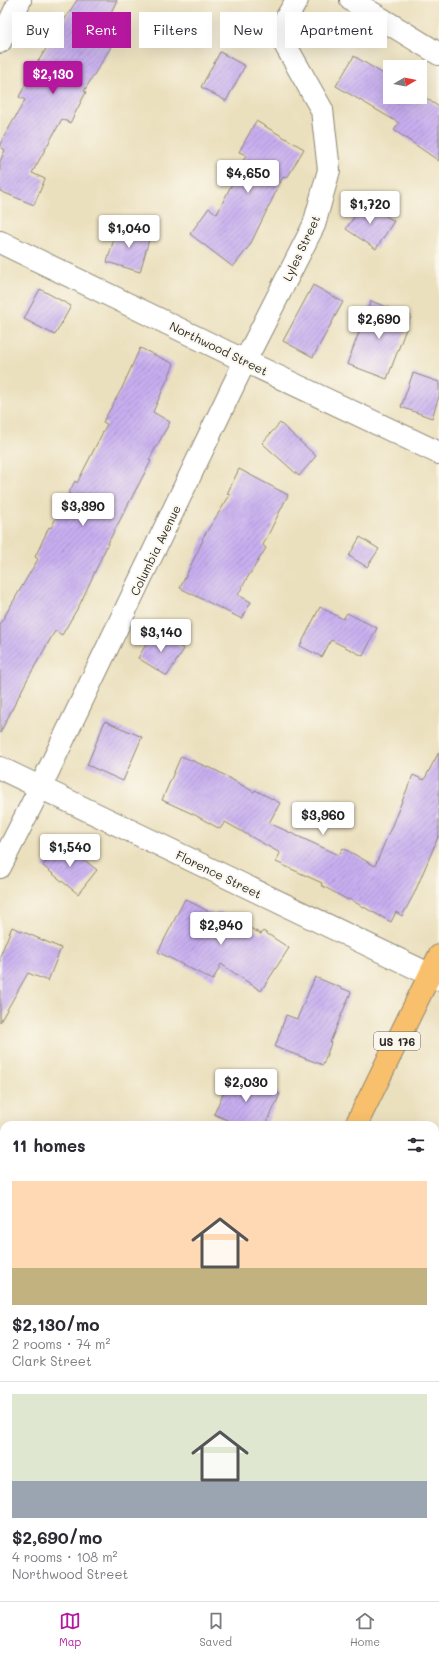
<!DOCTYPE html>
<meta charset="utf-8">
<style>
:root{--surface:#fff;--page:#f2f2f3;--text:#2b2b33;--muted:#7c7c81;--line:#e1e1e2;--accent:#b5179e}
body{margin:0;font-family:Mali,sans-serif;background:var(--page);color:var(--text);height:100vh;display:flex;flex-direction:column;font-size:15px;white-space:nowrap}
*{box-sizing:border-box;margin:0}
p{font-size:13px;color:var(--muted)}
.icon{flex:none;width:22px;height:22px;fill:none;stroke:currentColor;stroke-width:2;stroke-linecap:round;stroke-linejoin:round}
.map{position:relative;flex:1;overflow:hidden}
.drawer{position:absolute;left:0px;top:1121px;width:439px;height:480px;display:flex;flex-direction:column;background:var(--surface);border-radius:12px 12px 0 0;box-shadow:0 4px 16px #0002}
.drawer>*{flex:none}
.guide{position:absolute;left:12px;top:12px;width:415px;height:36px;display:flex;gap:8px}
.needle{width:26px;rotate:80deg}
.controls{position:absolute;left:383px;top:60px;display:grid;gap:8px}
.controls a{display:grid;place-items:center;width:44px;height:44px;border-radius:0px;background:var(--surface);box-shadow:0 4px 16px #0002;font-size:20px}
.price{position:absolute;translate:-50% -34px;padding:0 9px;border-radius:4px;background:#fff;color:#222;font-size:13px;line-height:26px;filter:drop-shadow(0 1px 2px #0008)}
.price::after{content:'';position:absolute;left:50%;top:24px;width:12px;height:9px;margin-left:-6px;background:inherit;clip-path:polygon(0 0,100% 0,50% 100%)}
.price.on{background:var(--accent);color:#fff}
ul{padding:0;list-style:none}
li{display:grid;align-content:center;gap:8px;height:212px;padding:0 12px}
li+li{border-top:1px solid var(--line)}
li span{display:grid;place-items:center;height:124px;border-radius:0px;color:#555}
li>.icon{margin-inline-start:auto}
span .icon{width:72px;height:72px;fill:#fffc;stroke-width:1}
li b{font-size:17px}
h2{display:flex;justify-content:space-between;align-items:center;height:48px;padding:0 12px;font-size:17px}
.chip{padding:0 14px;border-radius:0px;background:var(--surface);box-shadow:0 4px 16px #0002;font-size:14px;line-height:36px}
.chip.on{background:var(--accent);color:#fff}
.tab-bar{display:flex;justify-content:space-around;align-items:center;height:56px;border-top:1px solid var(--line);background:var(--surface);font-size:11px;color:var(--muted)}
.tab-bar a{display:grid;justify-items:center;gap:2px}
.tab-bar .on{color:var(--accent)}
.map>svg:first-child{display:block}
</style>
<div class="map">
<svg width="439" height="1601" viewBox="0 0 439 1601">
<defs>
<pattern id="building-hatch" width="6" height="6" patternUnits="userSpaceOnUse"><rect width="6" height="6" fill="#c8aef0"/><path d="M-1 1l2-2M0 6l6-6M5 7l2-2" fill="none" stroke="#a38ec3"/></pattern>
</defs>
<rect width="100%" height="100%" fill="#fbf7ec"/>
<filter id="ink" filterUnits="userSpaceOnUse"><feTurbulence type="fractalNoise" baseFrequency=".025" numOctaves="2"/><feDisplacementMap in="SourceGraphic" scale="8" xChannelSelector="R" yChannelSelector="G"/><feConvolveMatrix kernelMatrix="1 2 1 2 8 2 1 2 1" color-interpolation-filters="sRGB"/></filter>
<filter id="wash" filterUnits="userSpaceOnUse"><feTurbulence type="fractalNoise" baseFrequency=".012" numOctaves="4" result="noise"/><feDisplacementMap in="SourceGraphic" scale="16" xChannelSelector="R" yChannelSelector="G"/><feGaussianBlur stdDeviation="0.9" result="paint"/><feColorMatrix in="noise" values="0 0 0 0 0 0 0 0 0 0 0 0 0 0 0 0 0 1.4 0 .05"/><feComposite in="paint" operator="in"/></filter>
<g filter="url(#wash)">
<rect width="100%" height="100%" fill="#ebe0be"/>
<g id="blocks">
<path fill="url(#building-hatch)" d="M 77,0 L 117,0 L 98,39 L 111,47 L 84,91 L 86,92 L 70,123 L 62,119 L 32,173 L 45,179 L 34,205 L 0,191 L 0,161 L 5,150 L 0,147 L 0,144 L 25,100 L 19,97 L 32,71 Z
M 220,52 L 245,66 L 226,101 L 201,87 Z
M 354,56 L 390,78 L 390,97 L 420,97 L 420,94 L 439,107 L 439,161 L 394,130 L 399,123 L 336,86 Z
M 256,121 L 304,149 L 287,178 L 283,177 L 250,245 L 233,267 L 190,234 L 209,208 L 217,214 L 246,155 L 239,152 Z
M 364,202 L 394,221 L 376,249 L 346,229 Z
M 118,226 L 150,236 L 140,272 L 107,262 Z
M 313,285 L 343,302 L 313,357 L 283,341 Z
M 40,289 L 71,306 L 55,335 L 24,319 Z
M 371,301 L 411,316 L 387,379 L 347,364 Z
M 140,348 L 174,364 L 153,412 L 170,422 L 149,460 L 151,461 L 111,537 L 80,604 L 62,635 L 55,631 L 28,678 L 0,733 L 0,624 L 38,559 L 35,557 L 49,527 L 51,528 L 75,481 L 77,483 L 107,424 L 103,422 L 122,388 Z
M 413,373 L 439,382 L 439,396 L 432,418 L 401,407 Z
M 280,423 L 316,456 L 299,476 L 262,443 Z
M 239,469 L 288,495 L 263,545 L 266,548 L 246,580 L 238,595 L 251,602 L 242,619 L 180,588 L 203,540 L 202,539 L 230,495 L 227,494 Z
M 360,537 L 379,549 L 367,567 L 349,556 Z
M 320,607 L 343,619 L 347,613 L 377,628 L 363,656 L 331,640 L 322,657 L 300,646 Z
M 154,631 L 184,649 L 167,676 L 138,658 Z
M 105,721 L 142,737 L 123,781 L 87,765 Z
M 439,752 L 439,835 L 414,894 L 402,916 L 396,912 L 391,922 L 349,899 L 348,900 L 321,885 L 322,883 L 276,862 L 280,853 L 225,822 L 220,829 L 195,815 L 162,800 L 181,756 L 217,771 L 254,792 L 255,790 L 280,803 L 269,823 L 339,855 L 343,848 L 375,866 L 413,775 L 424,780 Z
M 62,842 L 97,870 L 78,894 L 43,866 Z
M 185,899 L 217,916 L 219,911 L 261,934 L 263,931 L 289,948 L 261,991 L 221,964 L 213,980 L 158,952 Z
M 12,927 L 61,948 L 48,981 L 28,973 L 0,1022 L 0,956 Z
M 315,977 L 351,992 L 330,1042 L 331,1043 L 323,1065 L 275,1047 L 286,1015 L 297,1019 Z
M 232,1073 L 280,1094 L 266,1125 L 238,1125 L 214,1114 Z"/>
</g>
</g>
<g filter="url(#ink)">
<use href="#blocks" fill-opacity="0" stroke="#8b8674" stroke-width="1"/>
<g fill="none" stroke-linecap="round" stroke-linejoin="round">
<defs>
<path id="lane" d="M 0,1511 L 4,1513"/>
<path id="street" d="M 351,0 L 439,54
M 0,42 L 20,0
M 0,242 L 245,361 L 439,453
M 0,768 L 439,979
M 0,867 L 40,788 L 245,361 L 314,225 L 329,170 L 322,110 L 278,32 L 297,0
M 0,1328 L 4,1329
M 435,1497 L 439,1499"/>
<path id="primary" d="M 356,1125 L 439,956
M 119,1601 L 121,1597"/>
</defs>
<use href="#lane" stroke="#8b8674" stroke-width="13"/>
<use href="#street" stroke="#8b8674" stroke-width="24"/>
<use href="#primary" stroke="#8b8674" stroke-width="24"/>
<path stroke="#8b8674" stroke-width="2.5" stroke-dasharray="3 3" stroke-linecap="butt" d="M 1,1408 L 4,1398"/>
<use href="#lane" stroke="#fff" stroke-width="11"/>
<use href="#street" stroke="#fff" stroke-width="22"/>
<use href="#primary" stroke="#f8bf6c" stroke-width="22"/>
</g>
</g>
<g text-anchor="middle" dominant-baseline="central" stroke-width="4" stroke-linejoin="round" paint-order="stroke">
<rect fill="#fbf7ec" stroke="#696865" stroke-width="1" x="374" y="1032" width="46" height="18" rx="3"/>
<g font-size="11" font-weight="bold" fill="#2b2b2b">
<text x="397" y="1041">US 176</text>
</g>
<g font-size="12" fill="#2b2b2b" stroke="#fbf7ec">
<text transform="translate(301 248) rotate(-65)">Lyles Street</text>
<text transform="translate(219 348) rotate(26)">Northwood Street</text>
<text transform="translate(155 550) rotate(-64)">Columbia Avenue</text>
<text transform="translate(219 874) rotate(26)">Florence Street</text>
</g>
</g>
</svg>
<div class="controls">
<a><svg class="needle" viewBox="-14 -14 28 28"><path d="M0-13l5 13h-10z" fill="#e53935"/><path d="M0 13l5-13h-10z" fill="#7c7c81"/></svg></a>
</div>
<b class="price on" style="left:53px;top:95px">$2,130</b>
<b class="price" style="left:248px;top:194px">$4,650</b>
<b class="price" style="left:370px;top:225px">$1,720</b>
<b class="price" style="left:129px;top:249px">$1,040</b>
<b class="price" style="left:379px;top:340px">$2,690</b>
<b class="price" style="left:83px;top:527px">$3,390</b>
<b class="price" style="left:161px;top:653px">$3,140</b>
<b class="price" style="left:323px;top:836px">$3,960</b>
<b class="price" style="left:70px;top:868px">$1,540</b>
<b class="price" style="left:221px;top:946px">$2,940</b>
<b class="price" style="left:246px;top:1103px">$2,030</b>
<div class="guide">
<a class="chip">Buy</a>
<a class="chip on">Rent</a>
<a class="chip">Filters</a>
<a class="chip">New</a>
<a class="chip">Apartment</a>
</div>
<section class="drawer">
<h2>11 homes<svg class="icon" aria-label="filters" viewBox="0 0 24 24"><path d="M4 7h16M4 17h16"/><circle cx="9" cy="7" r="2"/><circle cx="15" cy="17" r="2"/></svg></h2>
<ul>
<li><span style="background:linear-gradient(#ffd9b3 70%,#c2b280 0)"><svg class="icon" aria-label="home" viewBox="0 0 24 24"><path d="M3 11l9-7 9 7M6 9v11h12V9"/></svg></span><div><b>$2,130/mo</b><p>2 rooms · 74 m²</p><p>Clark Street</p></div></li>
<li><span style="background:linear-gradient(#dfe7d0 70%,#9aa5b1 0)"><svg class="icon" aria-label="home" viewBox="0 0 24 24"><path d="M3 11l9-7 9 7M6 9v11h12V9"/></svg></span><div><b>$2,690/mo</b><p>4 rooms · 108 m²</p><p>Northwood Street</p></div></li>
</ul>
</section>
</div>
<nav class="tab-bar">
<a class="on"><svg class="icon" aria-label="map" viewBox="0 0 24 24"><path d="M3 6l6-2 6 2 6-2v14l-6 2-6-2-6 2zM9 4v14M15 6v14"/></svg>Map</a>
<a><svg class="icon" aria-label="saved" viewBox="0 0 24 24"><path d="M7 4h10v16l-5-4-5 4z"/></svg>Saved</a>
<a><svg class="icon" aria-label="home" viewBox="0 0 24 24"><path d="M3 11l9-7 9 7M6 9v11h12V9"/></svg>Home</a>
</nav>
